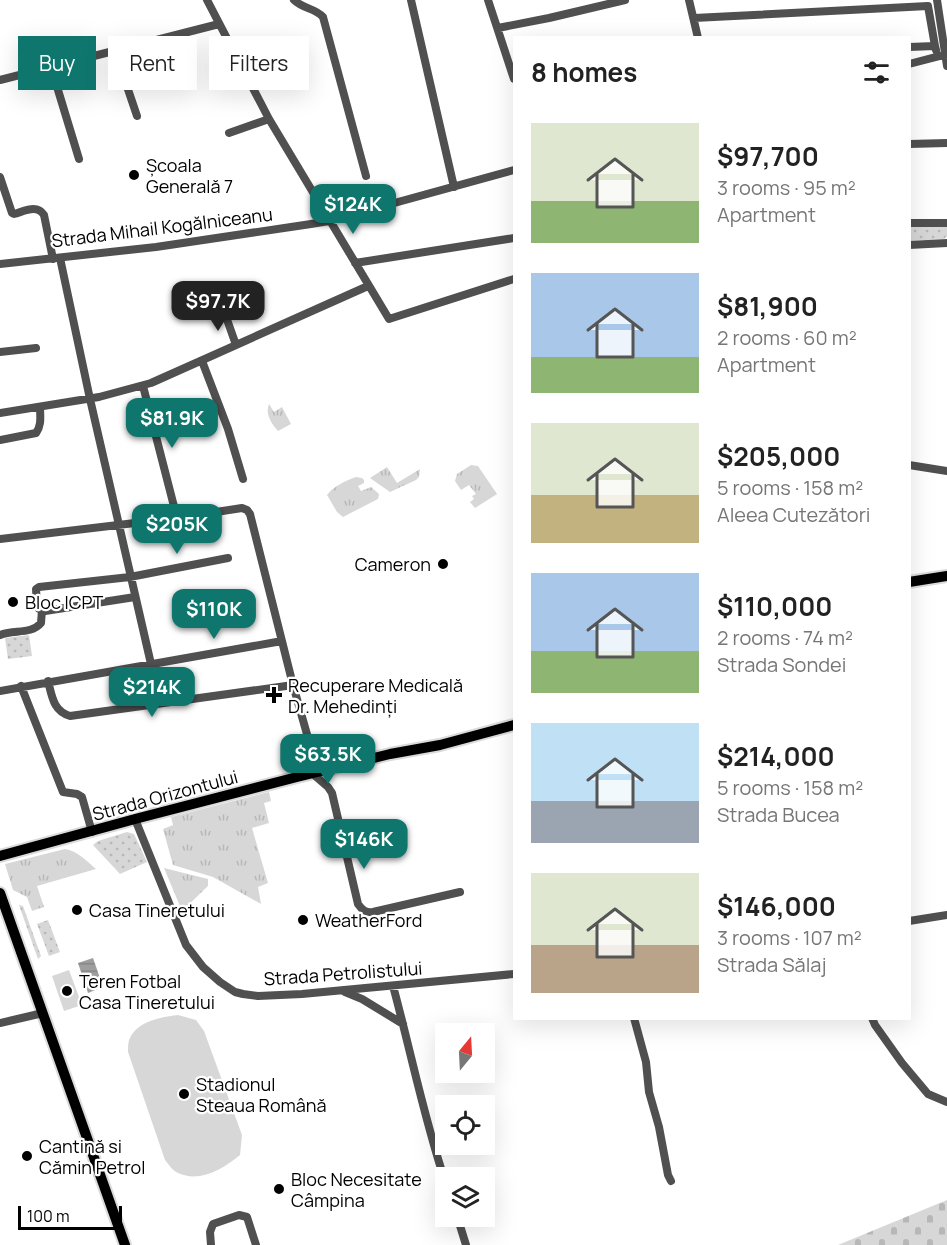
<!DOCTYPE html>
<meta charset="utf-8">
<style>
:root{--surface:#fff;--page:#f6f6f6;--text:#222;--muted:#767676;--accent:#0f766e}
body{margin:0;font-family:Manrope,sans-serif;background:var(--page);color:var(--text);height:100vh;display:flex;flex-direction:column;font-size:22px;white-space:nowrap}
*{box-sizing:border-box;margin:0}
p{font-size:20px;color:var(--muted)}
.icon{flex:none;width:33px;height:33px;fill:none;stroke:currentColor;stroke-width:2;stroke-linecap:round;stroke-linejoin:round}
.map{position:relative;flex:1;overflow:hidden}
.sheet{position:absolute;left:513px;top:36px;width:398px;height:984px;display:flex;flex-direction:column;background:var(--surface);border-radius:0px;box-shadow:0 6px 24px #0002}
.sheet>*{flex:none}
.banner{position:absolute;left:18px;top:36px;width:405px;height:54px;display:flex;gap:12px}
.needle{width:39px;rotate:18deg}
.controls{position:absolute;left:435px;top:1023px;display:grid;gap:12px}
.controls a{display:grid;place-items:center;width:60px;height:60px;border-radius:0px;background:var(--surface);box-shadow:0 6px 24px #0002;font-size:30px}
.scale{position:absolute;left:18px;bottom:15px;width:104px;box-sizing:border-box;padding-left:6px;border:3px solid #000;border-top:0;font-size:16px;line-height:21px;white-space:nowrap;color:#000;-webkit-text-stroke:4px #fff;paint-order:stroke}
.price{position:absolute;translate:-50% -51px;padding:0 14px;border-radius:12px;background:var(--accent);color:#fff;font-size:20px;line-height:39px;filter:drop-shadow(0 2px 3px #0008)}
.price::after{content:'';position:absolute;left:50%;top:36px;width:18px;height:14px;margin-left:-9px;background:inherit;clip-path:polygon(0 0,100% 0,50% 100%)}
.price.selected{background:#222;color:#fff}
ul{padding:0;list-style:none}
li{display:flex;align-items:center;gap:18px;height:150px;padding:0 18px}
li span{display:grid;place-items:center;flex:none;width:168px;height:120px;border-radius:0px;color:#555}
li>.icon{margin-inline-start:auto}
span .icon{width:72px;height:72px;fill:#fffc;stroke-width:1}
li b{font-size:26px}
h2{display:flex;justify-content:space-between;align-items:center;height:72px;padding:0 18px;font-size:26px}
.pill{padding:0 21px;border-radius:0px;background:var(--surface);box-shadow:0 6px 24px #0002;font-size:21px;line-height:54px}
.pill.selected{background:var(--accent);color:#fff}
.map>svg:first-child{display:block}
</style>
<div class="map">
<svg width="947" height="1245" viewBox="0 0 947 1245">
<defs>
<pattern id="grass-tufts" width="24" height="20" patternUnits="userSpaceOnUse" patternTransform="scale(1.5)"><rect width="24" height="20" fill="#d7d7d7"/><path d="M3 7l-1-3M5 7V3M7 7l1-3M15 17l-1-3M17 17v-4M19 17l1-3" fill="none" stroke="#b7b7b7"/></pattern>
<pattern id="cemetery-stones" width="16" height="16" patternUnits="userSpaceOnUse" patternTransform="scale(1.5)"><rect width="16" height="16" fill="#d7d7d7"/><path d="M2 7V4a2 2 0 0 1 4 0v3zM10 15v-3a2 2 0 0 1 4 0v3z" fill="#b7b7b7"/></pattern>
<pattern id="park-dots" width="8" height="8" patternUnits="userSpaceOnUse" patternTransform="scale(1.5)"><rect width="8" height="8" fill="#d7d7d7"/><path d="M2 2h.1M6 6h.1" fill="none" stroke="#b7b7b7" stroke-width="1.8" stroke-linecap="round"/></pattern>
<pattern id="water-rules" width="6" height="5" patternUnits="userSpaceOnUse" patternTransform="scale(1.5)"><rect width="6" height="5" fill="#9e9e9e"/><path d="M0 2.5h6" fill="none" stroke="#868686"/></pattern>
</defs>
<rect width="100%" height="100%" fill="#fff"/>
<path fill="url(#grass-tufts)" d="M 269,404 L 274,412 L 282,407 L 291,424 L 278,431 C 271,423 265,414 269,404 Z
M 471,465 L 478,466 L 480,469 L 497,494 L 475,508 L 470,502 L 474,499 L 472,496 L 476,494 L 469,485 L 461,490 L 455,481 L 457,474 Z
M 387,467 L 397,483 L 420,469 L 419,477 L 416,480 L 390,492 L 370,478 Z
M 356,477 L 362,478 L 364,480 L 364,483 L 358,486 L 361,491 L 371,487 L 379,494 L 378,499 L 343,517 L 337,512 L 327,495 C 334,486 345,481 356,477 Z
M 269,792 L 271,801 L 264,803 L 269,823 L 252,828 L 268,883 L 258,887 L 261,904 L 213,877 L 173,865 L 163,829 L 173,825 L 171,817 Z
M 65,849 C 77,851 87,861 96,869 L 37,886 L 44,907 L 32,911 L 27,897 L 13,890 L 5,864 Z
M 164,868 L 208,879 L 208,886 L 182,911 Z"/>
<path fill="url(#cemetery-stones)" d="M 947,1200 L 947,1245 L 838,1245 Z"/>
<path fill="url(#park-dots)" d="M 909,226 L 945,226 L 947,227 L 947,236 L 944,239 L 909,241 Z
M 29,635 L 32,656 L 8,659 L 5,638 Z
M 127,832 L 134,834 L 147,862 L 120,874 L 93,845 L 98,841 Z
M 19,905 L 23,906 L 41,956 L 38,959 Z
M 48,920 L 60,952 L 49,956 L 37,924 Z"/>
<path fill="#d7d7d7" d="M 69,970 L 82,1005 L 64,1011 L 52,976 Z
M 178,1015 L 196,1020 L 204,1031 L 242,1135 L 240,1155 C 223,1169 200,1183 178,1173 C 173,1171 169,1165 165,1160 L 128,1052 C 128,1048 128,1041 130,1038 C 138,1021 161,1017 178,1015 Z"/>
<path fill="url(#water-rules)" d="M 93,958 L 103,987 L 88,993 L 78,963 Z"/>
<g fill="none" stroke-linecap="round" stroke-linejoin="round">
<defs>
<path id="major" d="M 909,582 L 947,576
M 0,856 L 135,819 L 297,777 L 390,754 L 440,745 L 514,725
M 0,893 L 125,1245"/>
</defs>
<use href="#major" stroke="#dbdbdb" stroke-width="14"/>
<path stroke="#505050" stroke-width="8" d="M 207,0 L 269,119 L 389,319 L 514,279
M 294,0 C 303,9 315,8 323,17 L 366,176
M 411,0 L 454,187
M 488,0 L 514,79
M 689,0 L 698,38
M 937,0 L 947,66
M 694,18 L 928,6 L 935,46
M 498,28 L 549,18 L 625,0
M 909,47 L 935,46 L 936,50
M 115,51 L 137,116
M 909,64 L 947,54
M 51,67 L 79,159
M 0,80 L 219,24
M 229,133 L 269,119
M 909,144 L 947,143
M 0,177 L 12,213 L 14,214 C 25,211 37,204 44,215 L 53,259
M 909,223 L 947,223
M 909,245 L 947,243
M 60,258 L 90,399 L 151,664
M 355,263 L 514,238
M 0,264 L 156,247 L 311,224 L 329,221 L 514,170
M 224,311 L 236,345
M 0,352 L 36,348
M 202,361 L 228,429 L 243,479
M 143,386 L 177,518
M 0,413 L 99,397 L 151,383 L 368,286
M 0,440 L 36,433 C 42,425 40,416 40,407
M 909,465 L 947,471
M 0,539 L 177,518 L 242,508 L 247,510 L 250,514 L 293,685 L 318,773
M 135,597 L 45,611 L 39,609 L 37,605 L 36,589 L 39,587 L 130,577 L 228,558
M 0,635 C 13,629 31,635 41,623 L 42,610
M 48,681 C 52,696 53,711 70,716 L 293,685
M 21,686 L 63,792 L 77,794 L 82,797 L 92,832
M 0,691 L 282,641
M 313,774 L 328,787 L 332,793 L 358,904 C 362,910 366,913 373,912 L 460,892
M 135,819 L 186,945 L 203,967 L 220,982 L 235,992 L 243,994 L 258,996 L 302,994 L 514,974
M 909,921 L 947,915
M 393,986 C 411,1052 424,1119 446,1184
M 345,992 L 362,999 L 403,1024
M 634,1018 L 646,1062 L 649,1092 L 659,1127 L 668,1175 L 671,1181
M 872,1018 L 875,1025 L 902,1063 L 928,1094 L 947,1102
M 0,1023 L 43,1013
M 457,1216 L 466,1245
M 211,1245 L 210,1232 L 213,1224 L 239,1215 L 247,1217 L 256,1245"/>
<use href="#major" stroke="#000" stroke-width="10"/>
</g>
<g fill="#000" stroke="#fff" stroke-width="2">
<circle cx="134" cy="175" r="6"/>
<circle cx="443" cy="564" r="6"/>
<circle cx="13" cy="602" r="6"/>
<path d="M271 686h6v6h6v6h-6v6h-6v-6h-6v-6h6z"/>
<circle cx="77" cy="910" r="6"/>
<circle cx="303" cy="920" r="6"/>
<circle cx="67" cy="991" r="6"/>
<circle cx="184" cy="1094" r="6"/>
<circle cx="27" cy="1156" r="6"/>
<circle cx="279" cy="1189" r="6"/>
</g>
<g text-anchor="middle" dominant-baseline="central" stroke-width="4.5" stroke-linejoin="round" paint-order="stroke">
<g font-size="18" fill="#000" stroke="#fff" text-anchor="start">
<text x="146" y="165">Școala<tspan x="146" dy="21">Generală 7</tspan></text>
<text x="431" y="564" text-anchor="end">Cameron</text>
<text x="25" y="602">Bloc ICPT</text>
<text x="288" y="685">Recuperare Medicală<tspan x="288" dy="21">Dr. Mehedinți</tspan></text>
<text x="89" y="910">Casa Tineretului</text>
<text x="315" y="920">WeatherFord</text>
<text x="79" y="981">Teren Fotbal<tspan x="79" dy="21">Casa Tineretului</tspan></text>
<text x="196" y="1084">Stadionul<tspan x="196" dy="21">Steaua Română</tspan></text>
<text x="39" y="1146">Cantină si<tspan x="39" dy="21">Cămin Petrol</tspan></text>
<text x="291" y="1179">Bloc Necesitate<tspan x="291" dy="21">Câmpina</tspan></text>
</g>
<g font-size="18" fill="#000" stroke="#fff">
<text transform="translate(162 227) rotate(-7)">Strada Mihail Kogălniceanu</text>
<text transform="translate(165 795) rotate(-15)">Strada Orizontului</text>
<text transform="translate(343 973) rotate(-4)">Strada Petrolistului</text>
</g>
</g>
</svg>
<div class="controls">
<a><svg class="needle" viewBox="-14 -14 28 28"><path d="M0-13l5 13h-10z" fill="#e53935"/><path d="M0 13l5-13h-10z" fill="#767676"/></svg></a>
<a><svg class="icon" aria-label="locate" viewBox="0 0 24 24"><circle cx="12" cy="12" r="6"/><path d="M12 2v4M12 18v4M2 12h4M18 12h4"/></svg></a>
<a><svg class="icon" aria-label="layers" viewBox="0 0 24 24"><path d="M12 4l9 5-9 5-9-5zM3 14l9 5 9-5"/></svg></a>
</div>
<div class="scale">100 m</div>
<b class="price" style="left:353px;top:235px">$124K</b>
<b class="price selected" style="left:218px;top:332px">$97.7K</b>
<b class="price" style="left:172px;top:449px">$81.9K</b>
<b class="price" style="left:177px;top:555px">$205K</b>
<b class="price" style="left:214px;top:640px">$110K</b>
<b class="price" style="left:152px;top:718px">$214K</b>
<b class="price" style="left:328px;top:785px">$63.5K</b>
<b class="price" style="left:364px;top:870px">$146K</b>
<div class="banner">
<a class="pill selected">Buy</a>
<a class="pill">Rent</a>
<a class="pill">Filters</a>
</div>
<section class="sheet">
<h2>8 homes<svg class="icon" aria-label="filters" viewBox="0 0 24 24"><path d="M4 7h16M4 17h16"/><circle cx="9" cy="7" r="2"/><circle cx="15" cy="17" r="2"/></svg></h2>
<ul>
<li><span style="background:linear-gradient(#dfe7d0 65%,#8fb573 0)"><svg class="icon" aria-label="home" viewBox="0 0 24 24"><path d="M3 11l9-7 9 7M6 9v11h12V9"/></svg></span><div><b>$97,700</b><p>3 rooms · 95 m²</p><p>Apartment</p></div></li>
<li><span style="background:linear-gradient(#a9c7e8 70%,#8fb573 0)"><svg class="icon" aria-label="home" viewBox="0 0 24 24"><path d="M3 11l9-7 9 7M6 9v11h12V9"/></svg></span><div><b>$81,900</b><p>2 rooms · 60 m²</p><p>Apartment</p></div></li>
<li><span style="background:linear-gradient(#dfe7d0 60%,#c2b280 0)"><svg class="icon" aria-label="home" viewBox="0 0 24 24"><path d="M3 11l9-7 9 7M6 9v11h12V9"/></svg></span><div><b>$205,000</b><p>5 rooms · 158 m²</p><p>Aleea Cutezători</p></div></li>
<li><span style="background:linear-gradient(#a9c7e8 65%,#8fb573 0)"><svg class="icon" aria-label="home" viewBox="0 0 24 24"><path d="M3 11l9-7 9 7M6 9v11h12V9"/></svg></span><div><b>$110,000</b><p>2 rooms · 74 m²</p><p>Strada Sondei</p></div></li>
<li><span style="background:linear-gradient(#bfe0f5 65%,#9aa5b1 0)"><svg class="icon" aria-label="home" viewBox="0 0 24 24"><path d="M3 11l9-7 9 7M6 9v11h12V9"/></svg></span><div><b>$214,000</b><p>5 rooms · 158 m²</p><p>Strada Bucea</p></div></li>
<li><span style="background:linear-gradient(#dfe7d0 60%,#b9a48a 0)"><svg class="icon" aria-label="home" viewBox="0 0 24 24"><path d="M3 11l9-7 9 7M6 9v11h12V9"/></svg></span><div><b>$146,000</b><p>3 rooms · 107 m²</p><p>Strada Sălaj</p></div></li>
</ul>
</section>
</div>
